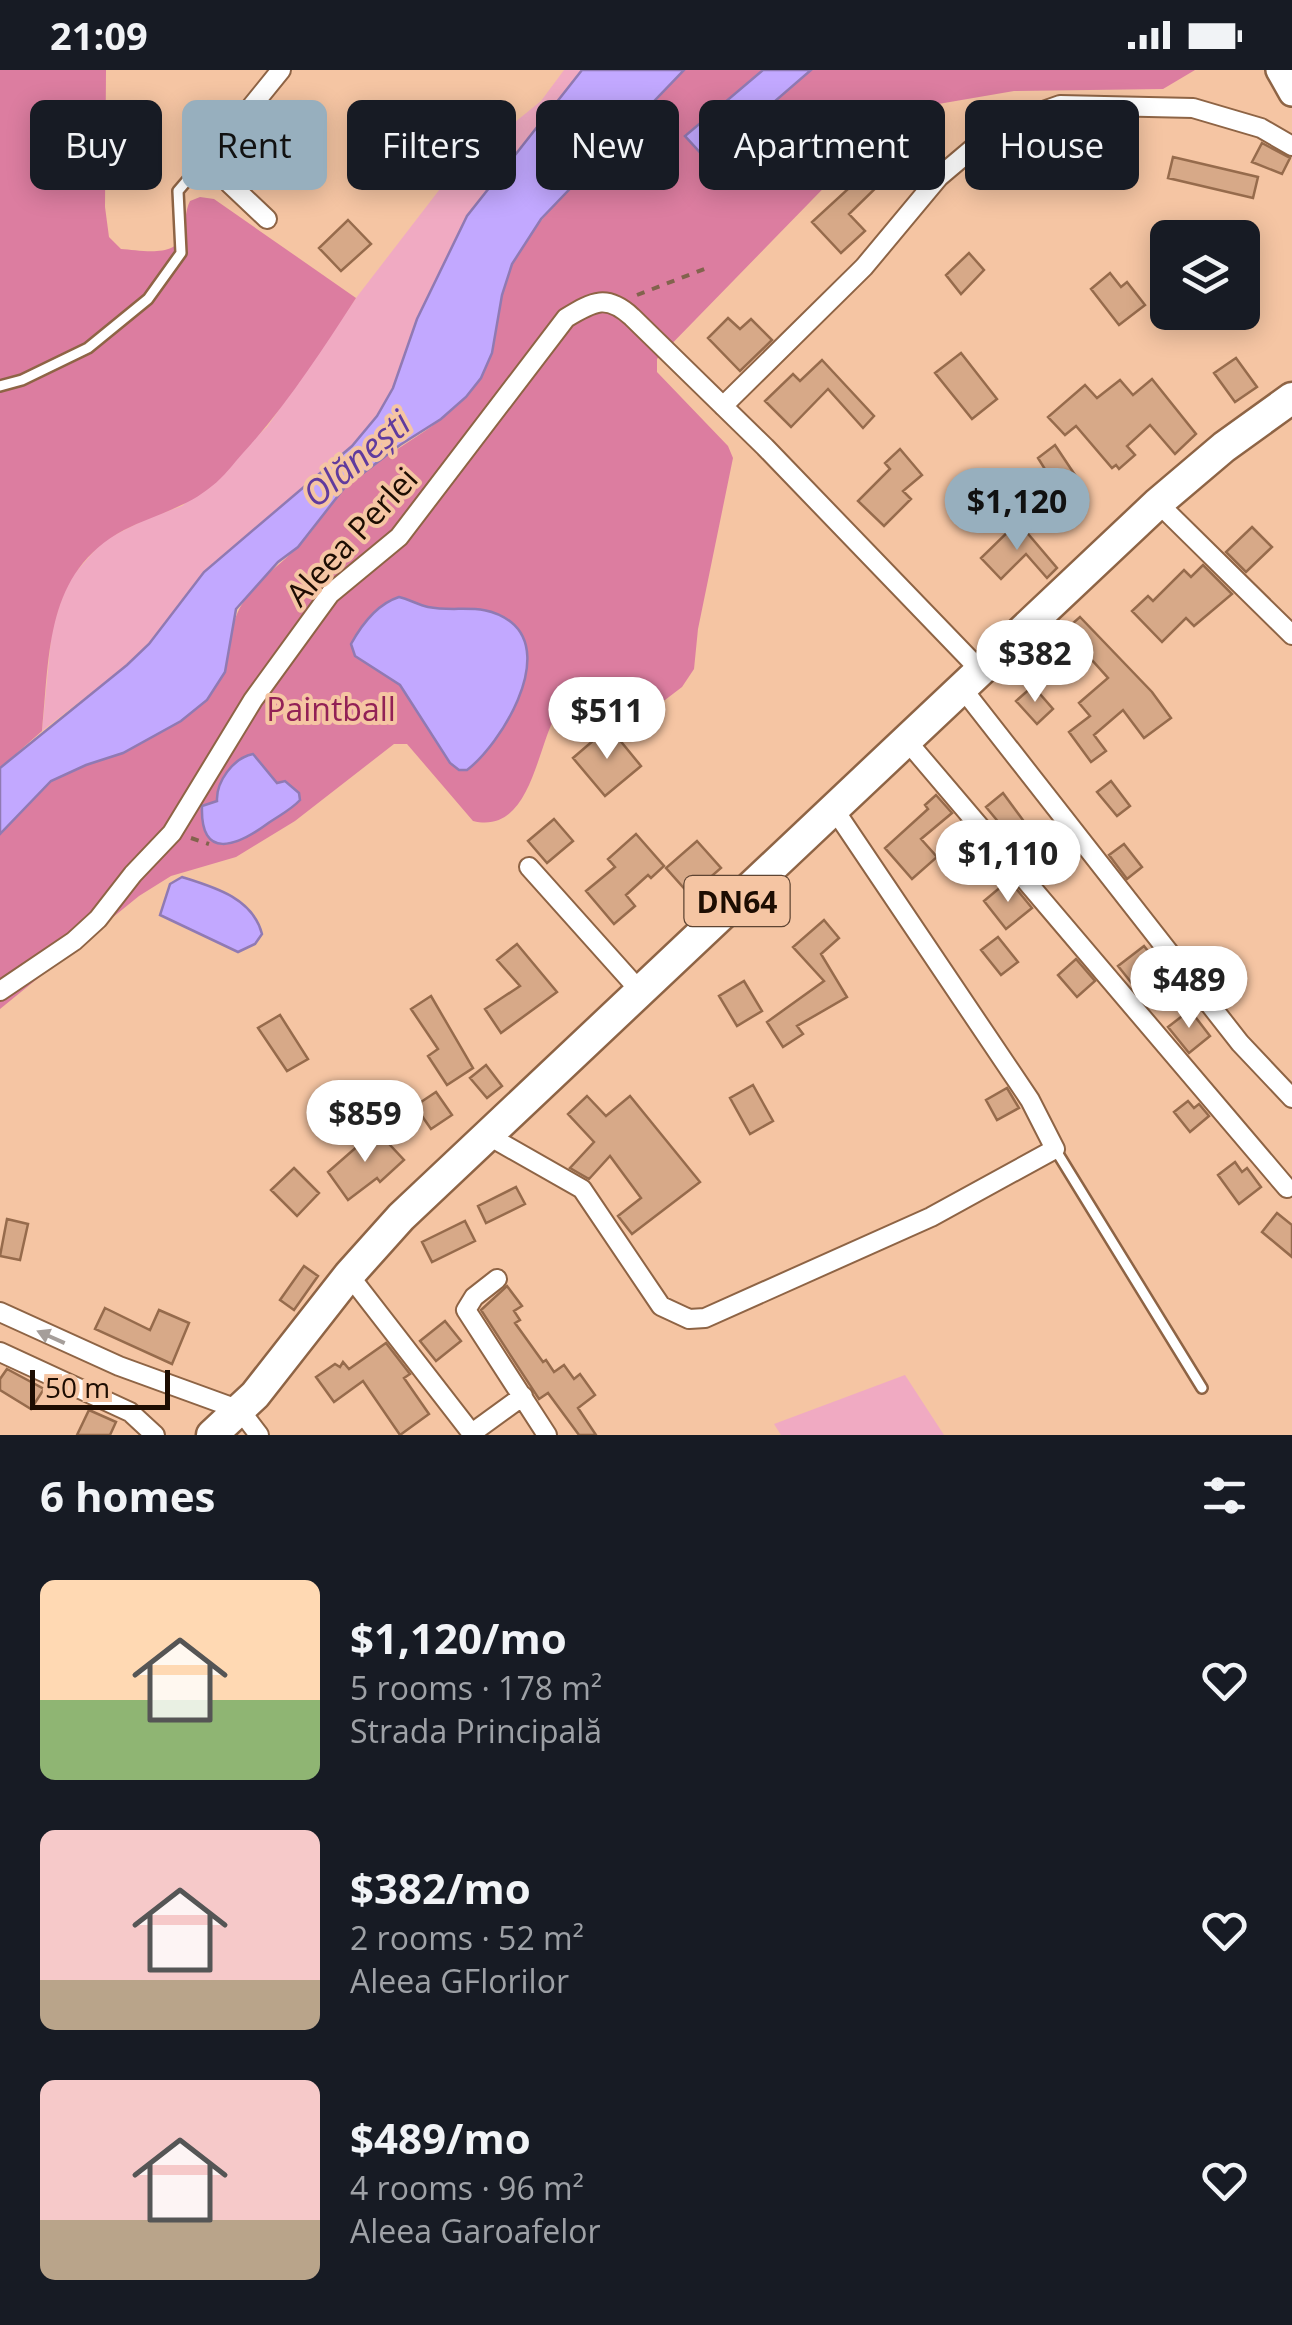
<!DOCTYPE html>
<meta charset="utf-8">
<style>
:root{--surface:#171b24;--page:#242831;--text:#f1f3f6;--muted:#9ea1a6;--accent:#97afbe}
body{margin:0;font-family:"Open Sans",sans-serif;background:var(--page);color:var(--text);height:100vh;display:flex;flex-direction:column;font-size:38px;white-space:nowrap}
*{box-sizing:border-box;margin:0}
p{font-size:32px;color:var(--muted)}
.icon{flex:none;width:55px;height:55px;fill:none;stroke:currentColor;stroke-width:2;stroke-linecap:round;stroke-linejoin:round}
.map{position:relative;height:1365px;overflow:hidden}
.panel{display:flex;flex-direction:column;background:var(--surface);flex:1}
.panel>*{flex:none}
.banner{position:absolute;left:30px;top:30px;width:1232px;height:90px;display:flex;gap:20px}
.tools{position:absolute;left:1150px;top:150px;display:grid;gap:20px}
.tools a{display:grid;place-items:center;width:110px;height:110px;border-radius:15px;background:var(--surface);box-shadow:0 5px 25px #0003;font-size:50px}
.scale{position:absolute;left:30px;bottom:25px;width:140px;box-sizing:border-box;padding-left:10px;border:5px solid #1d0d02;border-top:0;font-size:28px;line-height:35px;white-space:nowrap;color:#1d0d02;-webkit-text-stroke:8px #f5c5a3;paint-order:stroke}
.price{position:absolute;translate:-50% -85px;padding:0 22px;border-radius:35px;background:#fff;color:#222;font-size:32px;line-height:65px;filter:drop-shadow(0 2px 5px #0008)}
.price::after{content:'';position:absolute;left:50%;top:60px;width:30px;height:22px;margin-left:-15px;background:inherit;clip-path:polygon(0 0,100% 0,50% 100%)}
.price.on{background:var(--accent);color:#111}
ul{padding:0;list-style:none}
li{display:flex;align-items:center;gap:30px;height:250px;padding:0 40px}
li span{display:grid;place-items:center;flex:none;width:280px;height:200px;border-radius:15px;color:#555}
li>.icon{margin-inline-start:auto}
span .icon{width:120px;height:120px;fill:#fffc;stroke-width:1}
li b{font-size:42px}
h2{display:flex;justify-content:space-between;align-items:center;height:120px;padding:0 40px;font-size:42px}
.tag{padding:0 35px;border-radius:15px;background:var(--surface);box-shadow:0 5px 25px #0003;font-size:35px;line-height:90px}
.tag.on{background:var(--accent);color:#111}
.status{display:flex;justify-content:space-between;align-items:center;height:70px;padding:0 50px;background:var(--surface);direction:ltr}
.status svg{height:28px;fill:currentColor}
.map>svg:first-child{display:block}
</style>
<div class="status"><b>21:09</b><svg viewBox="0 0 49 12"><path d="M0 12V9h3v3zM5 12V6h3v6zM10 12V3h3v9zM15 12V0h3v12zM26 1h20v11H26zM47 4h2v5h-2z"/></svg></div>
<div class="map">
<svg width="1292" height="1365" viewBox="0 0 1292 1365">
<rect width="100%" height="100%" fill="#f5c5a3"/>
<path fill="#f0aac2" d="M 564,0 L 582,0 L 467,146 L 417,249 L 393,318 L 377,346 L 352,376 L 204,502 L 149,574 L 127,595 L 42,661 L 52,559 L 67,512 L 103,471 L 146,449 L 182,436 L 267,357 L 356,228 L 453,102 L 541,31 Z
M 905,1305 L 944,1365 L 781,1365 L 774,1354 Z"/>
<path fill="#dc7da0" d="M 0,0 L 106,0 L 105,137 L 109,167 L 121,179 C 141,180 178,189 184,162 C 186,151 185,141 190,131 L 200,127 L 214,129 L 356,228 C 321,282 286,336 243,383 C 233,394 224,407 212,416 C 186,438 153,445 124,460 C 45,502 50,583 42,661 L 0,698 Z
M 684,0 L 763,0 L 686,66 L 707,89 L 811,0 L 1195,0 L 1163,19 L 1014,21 L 915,38 L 890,50 L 657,289 L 657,302 L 728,376 L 733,388 L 698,559 L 694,599 L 682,617 L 665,630 L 631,633 L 585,618 C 574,626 562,633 556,645 C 536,680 530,765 473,751 L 407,674 L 394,674 L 295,751 L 236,787 L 171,806 L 139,826 L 0,939 L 0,764 L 51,711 L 86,695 L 230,581 C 231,527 261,512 297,478 C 317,459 329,432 350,413 C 386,382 433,362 466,327 C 502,289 491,237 513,193 C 536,147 576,115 612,78 C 636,53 658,25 684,0 Z"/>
<path fill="#c2a8ff" stroke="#907ab3" stroke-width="2.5" d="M 582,0 L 684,0 L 541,149 L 512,194 L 502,225 L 492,283 L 481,308 L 466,327 L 441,349 L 400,375 L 345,417 L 298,477 L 278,492 L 236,539 L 225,602 L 207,630 L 181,651 L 123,683 L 86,695 L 51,711 L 0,764 L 0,698 L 127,595 L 149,574 L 204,502 L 352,376 L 377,346 L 393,318 L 417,249 L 467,146 Z
M 763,0 L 811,0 L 707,90 L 685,66 Z
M 399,527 C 409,529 418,535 428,537 C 458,543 483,531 511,552 C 555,587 500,675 467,700 L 459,700 L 450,693 L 400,615 L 355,586 L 351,574 C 362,554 377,534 399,527 Z
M 253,684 L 277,713 L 285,711 L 299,723 L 300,730 C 291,740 278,746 267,754 C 237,776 200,791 202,736 L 217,731 C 216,712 233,688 253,684 Z
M 182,807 C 214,817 253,828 262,864 L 255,874 L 238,882 L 160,845 L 170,814 Z"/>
<path fill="#d7a988" stroke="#966b4c" stroke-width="2.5" d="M 1262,73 L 1290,88 L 1282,104 L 1252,92 Z
M 864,86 L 884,110 L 849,144 L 865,161 L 841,183 L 812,152 L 847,120 L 837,110 Z
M 1173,87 L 1258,107 L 1253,128 L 1168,108 Z
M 348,150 L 371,174 L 341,201 L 319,178 Z
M 969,183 L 984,200 L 961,224 L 946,205 Z
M 1110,203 L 1121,217 L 1127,212 L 1145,235 L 1119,255 L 1091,219 Z
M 728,248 L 740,259 L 751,249 L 772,270 L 740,301 L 708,268 Z
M 961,283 L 997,329 L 972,349 L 935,303 Z
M 1236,288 L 1257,317 L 1235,332 L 1214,303 Z
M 822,290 L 874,346 L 863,358 L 828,319 L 791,357 L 765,331 L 793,304 L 800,311 Z
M 1152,309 L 1196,364 L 1175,384 L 1150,355 L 1127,376 L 1135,385 L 1119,399 L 1116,395 L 1112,398 L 1076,356 L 1065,365 L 1048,347 L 1085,315 L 1097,328 L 1120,310 L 1133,325 Z
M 1055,375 L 1081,414 L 1063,426 L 1057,417 L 1050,422 L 1041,408 L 1048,404 L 1038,388 Z
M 900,379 L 922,405 L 903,421 L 911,429 L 884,456 L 858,431 L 890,399 L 885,393 Z
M 1018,452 L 1057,498 L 1047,508 L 1026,484 L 1001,509 L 981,488 Z
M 1252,457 L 1272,477 L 1246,502 L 1226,482 Z
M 1203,495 L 1232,524 L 1194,556 L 1186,548 L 1162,572 L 1132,541 L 1148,526 L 1153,531 L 1184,500 L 1191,507 Z
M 1080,547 L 1152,622 L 1171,648 L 1144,668 L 1123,640 L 1094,665 L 1106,681 L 1091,692 L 1069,662 L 1090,646 L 1079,633 L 1108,608 L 1065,560 Z
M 1033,616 L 1053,639 L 1037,654 L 1016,631 Z
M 609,657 L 641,696 L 605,726 L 573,688 Z
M 1111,711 L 1130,736 L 1117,746 L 1097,722 Z
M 1003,723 L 1047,783 L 1033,794 L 986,737 Z
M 936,725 L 952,743 L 921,769 L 937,787 L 912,809 L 885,778 L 928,739 L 925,735 Z
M 554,749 L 573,771 L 547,793 L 528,771 Z
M 636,764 L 664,796 L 651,808 L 648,805 L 626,825 L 635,836 L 614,854 L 586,821 L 615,797 L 608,789 Z
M 697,771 L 721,798 L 690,825 L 666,798 Z
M 1124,774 L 1142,797 L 1127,809 L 1109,785 Z
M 1009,810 L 1032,838 L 1006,859 L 984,831 Z
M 824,850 L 839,868 L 821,884 L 847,927 L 797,956 L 803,964 L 783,977 L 767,952 L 824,911 L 793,877 Z
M 998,867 L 1018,892 L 1001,905 L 981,880 Z
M 517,874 L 557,922 L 501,963 L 485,939 L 520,916 L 497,890 Z
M 1144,876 L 1168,906 L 1142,926 L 1118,896 Z
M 1076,889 L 1095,911 L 1077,927 L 1058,905 Z
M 744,911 L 762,941 L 737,956 L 719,926 Z
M 431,926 L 473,998 L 447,1015 L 428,986 L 438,979 L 411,939 Z
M 1190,940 L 1210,966 L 1189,983 L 1168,957 Z
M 280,945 L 308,989 L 287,1001 L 258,958 Z
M 486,995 L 502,1016 L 487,1028 L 470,1008 Z
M 753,1015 L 773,1051 L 750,1064 L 730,1028 Z
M 1007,1018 L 1019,1038 L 997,1050 L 986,1030 Z
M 436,1022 L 452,1045 L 431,1059 L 415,1036 Z
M 587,1026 L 606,1046 L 630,1026 L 700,1112 L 632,1164 L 618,1146 L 641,1128 L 610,1086 L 589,1109 L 570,1098 L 594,1072 L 568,1044 Z
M 1188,1031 L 1194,1038 L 1199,1034 L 1209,1046 L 1190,1062 L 1174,1042 Z
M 376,1060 L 404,1090 L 380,1112 L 377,1108 L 348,1130 L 328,1102 Z
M 1235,1092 L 1242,1102 L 1247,1098 L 1261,1117 L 1239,1134 L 1218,1105 Z
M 294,1098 L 319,1123 L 297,1146 L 271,1120 Z
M 516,1117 L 525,1134 L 486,1153 L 478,1136 Z
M 1277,1143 L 1292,1155 L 1292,1187 L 1262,1162 Z
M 7,1149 L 28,1154 L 20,1190 L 0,1186 Z
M 465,1151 L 475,1171 L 432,1192 L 422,1172 Z
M 304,1196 L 318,1206 L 294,1240 L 280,1230 Z
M 507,1216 L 522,1236 L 514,1241 L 520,1250 L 515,1253 L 543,1292 L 546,1290 L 554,1302 L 564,1295 L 574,1309 L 580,1304 L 595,1325 L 578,1338 L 596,1365 L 579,1365 L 548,1323 L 539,1329 L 481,1240 Z
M 105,1238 L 150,1260 L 159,1240 L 189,1253 L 172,1294 L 95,1259 Z
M 445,1251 L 461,1271 L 436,1291 L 420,1271 Z
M 386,1273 L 410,1304 L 404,1308 L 429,1344 L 400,1365 L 363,1311 L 334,1332 L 316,1307 L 335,1294 L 340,1297 L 343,1292 L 349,1299 Z
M 7,1299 L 44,1319 L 31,1339 L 0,1320 L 0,1309 Z
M 89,1340 L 116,1352 L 110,1365 L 77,1365 Z"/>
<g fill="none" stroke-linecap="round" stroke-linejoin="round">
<defs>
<path id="lane" d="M 0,316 L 22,310 L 88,278 L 148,229 L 181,183 L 178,121 L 190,107 L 207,100 L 223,110
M 1055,1079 L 1202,1318"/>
<path id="street" d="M 267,149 L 230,114 L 219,96 L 226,68 L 281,0
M 723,336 L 864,197 L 939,107 L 978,74 L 1012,52 L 1060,35 L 1193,38 L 1261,58 L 1292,76
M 1158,433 L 1292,565
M 962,618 L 1240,973 L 1292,1028
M 907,671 L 1287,1118
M 529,797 L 640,921
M 0,921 L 74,871 L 98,849 L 133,804 L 172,763 L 253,630 L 330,524 L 399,467 L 566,248 C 594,231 607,224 632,247 L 765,377 L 980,600
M 487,1065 L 582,1119 L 661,1236 L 689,1249 L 705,1248 L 931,1147 L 1055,1079 L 1030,1030 L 834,739
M 349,1205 L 473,1365
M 497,1209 L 474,1227 L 466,1240 L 547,1365
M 0,1242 L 119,1296 L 240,1340 L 259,1365
M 0,1282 L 130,1342 L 155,1365
M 472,1363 L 523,1326"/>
<path id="secondary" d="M 1279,0 L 1292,23"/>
<path id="primary" d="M 212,1365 L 255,1325 L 349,1205 L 401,1147 L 1158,433 L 1224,377 L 1292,328"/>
</defs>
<use href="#lane" stroke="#8e6445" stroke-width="14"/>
<use href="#street" stroke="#8e6445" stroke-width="22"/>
<use href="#secondary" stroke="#8e6445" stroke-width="30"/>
<use href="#primary" stroke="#8e6445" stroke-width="35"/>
<path stroke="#82634d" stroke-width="4" stroke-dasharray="8 8" stroke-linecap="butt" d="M 637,225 L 707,198
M 191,768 L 209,774"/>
<use href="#lane" stroke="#fff" stroke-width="9"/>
<use href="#street" stroke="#fff" stroke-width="18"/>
<use href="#secondary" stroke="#fff" stroke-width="25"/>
<use href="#primary" stroke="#fff" stroke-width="30"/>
</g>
<defs><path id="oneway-solid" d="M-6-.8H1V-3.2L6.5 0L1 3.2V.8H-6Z" transform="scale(2.5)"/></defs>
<use fill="#a59e9a" href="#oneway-solid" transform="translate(51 1267) rotate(-156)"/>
<g text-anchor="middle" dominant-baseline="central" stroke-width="8" stroke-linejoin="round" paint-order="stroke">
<rect fill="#f5c5a3" stroke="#5e4432" stroke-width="2.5" x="684.5" y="806" width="105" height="50" rx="8"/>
<g font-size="30" font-weight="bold" fill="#1d0d02">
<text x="737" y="831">DN64</text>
</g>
<g font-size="32" fill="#1d0d02" stroke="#f5c5a3">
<text transform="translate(351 466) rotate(-47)">Aleea Perlei</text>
</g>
<g font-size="32" fill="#922156" stroke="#f5c5a3">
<text x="331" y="638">Paintball</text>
</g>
<g font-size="35" font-style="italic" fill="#603b9e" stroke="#f5c5a3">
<text transform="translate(356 388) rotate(-40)">Olănești</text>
</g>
</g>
</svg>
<div class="tools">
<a><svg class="icon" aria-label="layers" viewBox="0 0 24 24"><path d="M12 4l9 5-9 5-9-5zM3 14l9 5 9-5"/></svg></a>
</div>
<div class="scale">50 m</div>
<b class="price on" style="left:1017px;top:483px">$1,120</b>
<b class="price" style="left:1035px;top:635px">$382</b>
<b class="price" style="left:607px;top:692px">$511</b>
<b class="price" style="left:1008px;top:835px">$1,110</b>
<b class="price" style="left:1189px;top:961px">$489</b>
<b class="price" style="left:365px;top:1095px">$859</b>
<div class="banner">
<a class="tag">Buy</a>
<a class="tag on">Rent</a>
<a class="tag">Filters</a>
<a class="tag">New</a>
<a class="tag">Apartment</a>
<a class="tag">House</a>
</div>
</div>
<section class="panel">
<h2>6 homes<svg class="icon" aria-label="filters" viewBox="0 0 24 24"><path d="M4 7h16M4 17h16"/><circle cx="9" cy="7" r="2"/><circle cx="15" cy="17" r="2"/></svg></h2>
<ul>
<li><span style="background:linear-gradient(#ffd9b3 60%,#8fb573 0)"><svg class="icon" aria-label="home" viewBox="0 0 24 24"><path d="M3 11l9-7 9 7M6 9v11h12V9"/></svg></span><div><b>$1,120/mo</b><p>5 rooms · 178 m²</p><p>Strada Principală</p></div><svg class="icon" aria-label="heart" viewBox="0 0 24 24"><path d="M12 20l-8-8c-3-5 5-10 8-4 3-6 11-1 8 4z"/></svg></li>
<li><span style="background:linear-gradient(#f6c9c9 75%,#b9a48a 0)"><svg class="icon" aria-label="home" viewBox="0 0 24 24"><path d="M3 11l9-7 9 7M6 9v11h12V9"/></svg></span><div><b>$382/mo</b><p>2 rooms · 52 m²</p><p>Aleea GFlorilor</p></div><svg class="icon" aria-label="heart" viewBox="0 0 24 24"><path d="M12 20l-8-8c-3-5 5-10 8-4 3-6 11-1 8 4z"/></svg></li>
<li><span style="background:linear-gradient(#f6c9c9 70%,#b9a48a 0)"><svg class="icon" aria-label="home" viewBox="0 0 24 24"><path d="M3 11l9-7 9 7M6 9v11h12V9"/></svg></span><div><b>$489/mo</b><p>4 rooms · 96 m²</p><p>Aleea Garoafelor</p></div><svg class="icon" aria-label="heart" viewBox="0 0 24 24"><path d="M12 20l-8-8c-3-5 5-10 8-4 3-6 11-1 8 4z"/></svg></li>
</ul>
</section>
